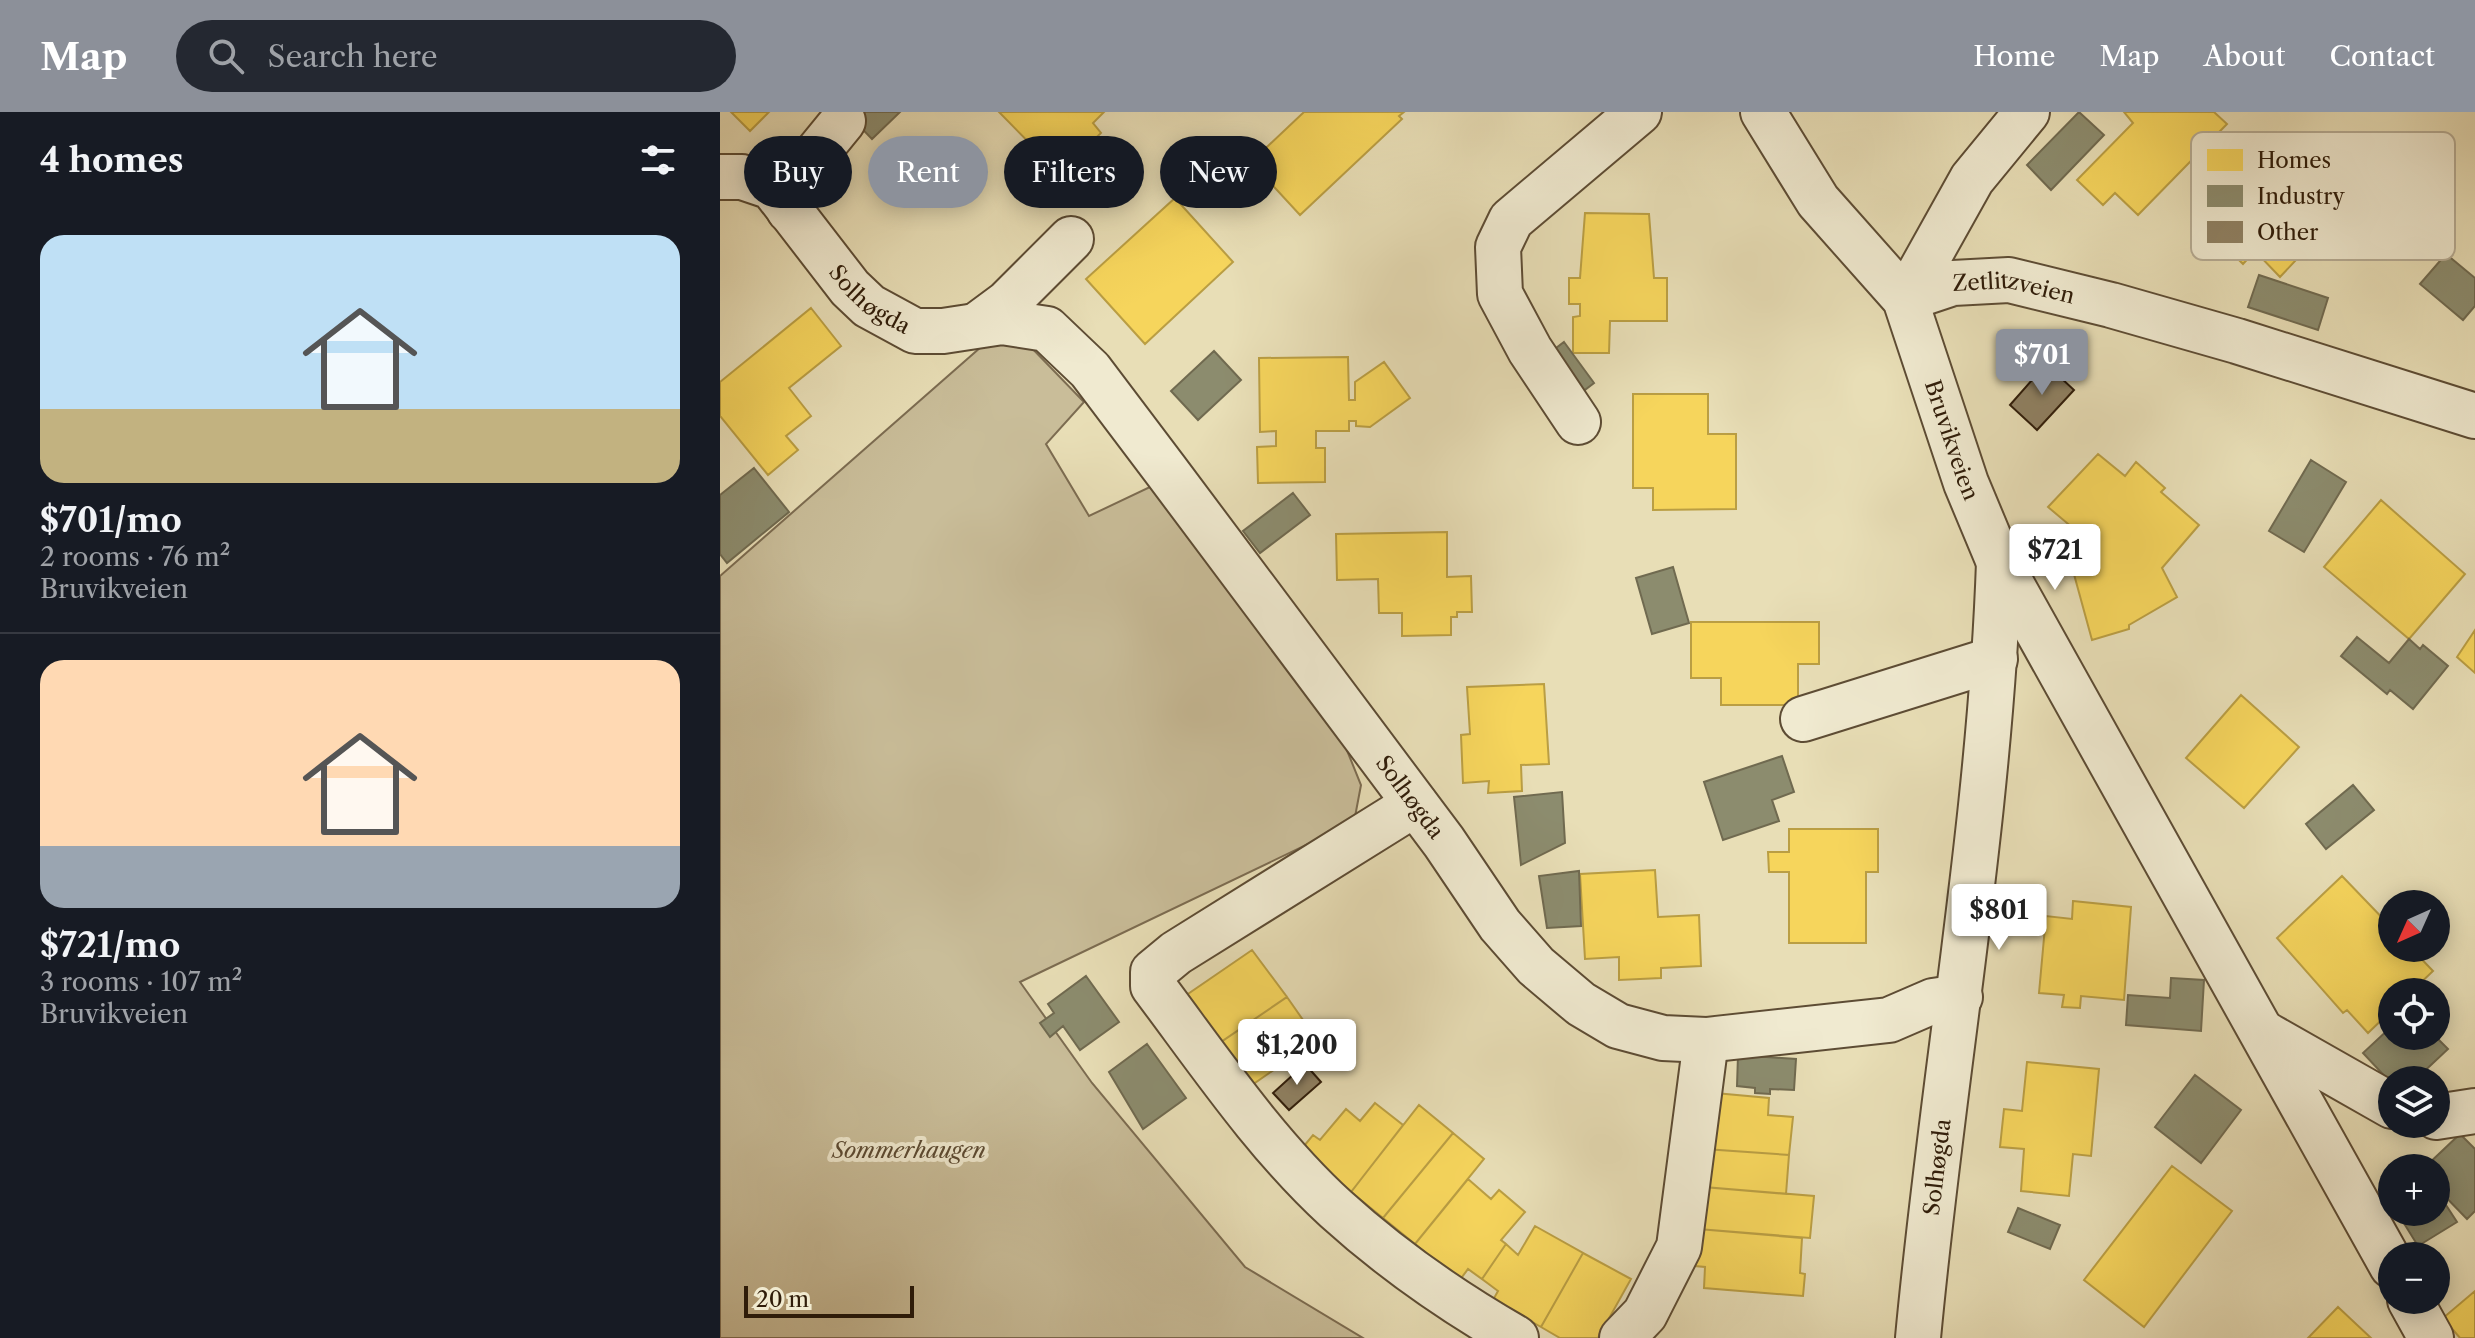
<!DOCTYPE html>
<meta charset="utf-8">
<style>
:root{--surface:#171b24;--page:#242831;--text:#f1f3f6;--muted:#9ea1a6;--line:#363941;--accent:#8c9099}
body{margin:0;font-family:"Libre Caslon Text",serif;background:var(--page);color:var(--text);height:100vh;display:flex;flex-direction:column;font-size:30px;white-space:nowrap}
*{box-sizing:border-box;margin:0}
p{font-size:26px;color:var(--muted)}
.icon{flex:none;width:44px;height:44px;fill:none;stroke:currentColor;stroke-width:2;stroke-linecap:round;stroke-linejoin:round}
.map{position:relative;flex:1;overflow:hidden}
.sheet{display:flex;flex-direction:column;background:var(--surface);width:720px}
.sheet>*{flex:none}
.hud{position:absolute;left:24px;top:24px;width:760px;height:72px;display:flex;gap:16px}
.needle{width:52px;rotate:225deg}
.fabs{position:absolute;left:1658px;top:778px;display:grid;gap:16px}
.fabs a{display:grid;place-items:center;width:72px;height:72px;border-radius:50%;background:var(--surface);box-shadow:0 4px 20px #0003;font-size:40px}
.scale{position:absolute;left:24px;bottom:20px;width:170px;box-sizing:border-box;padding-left:8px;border:4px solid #2f1c09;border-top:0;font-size:22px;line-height:28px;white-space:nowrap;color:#2f1c09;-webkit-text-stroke:6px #f0ead0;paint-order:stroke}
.price{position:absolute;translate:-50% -68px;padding:0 18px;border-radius:8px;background:#fff;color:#222;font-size:26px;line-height:52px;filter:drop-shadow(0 2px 4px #0008)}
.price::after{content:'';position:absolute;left:50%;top:48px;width:24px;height:18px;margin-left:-12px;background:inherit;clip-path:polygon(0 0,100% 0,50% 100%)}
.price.selected{background:var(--accent);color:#fff}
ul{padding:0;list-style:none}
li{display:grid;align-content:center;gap:16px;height:424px;padding:0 40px}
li+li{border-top:2px solid var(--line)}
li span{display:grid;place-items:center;height:248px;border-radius:24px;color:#555}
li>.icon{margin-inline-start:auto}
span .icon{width:144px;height:144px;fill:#fffc;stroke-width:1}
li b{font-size:34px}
h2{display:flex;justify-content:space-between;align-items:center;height:96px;padding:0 40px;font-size:34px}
.pill{padding:0 28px;border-radius:36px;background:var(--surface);box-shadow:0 4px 20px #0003;font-size:28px;line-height:72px}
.pill.selected{background:var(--accent);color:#fff}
header{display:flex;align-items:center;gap:48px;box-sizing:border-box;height:112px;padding:0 40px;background:var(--accent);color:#fff}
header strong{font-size:38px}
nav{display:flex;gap:44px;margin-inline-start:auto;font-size:28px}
.search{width:560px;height:72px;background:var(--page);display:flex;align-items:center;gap:20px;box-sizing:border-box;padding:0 28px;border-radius:44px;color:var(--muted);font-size:30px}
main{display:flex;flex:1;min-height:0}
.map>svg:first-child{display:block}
</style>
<header>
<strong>Map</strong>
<div class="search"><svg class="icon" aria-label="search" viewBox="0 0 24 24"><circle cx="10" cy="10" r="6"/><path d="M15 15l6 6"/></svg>Search here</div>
<nav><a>Home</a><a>Map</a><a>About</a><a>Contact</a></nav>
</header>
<main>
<section class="sheet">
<h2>4 homes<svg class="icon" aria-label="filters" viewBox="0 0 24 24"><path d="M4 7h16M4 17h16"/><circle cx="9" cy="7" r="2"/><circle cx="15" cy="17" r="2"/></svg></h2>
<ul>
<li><span style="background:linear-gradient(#bfe0f5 70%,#c2b280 0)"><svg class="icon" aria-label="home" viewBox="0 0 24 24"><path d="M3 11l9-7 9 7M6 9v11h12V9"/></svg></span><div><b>$701/mo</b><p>2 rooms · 76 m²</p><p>Bruvikveien</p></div></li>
<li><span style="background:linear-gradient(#ffd9b3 75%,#9aa5b1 0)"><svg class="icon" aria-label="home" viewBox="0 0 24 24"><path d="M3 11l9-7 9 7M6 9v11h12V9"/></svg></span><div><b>$721/mo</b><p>3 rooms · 107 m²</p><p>Bruvikveien</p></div></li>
</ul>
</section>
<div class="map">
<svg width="1755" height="1226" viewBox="0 0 1755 1226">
<rect width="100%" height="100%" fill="#e8deb6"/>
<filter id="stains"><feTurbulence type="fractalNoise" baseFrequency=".0025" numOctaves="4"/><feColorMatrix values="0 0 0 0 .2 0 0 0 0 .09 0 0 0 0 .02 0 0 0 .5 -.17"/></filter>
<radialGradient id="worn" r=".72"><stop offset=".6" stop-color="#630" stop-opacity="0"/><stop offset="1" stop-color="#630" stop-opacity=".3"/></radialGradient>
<path fill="#c9bd99" stroke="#7c6c51" stroke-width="2" d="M 305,229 L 364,290 L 326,332 L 369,404 L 432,374 L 624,631 L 641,673 L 634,710 L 300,870 L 372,971 L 525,1155 L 643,1226 L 0,1226 L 0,464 L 261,235 Z"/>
<path fill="#f6d55c" stroke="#ba9e43" stroke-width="2" d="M 11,0 L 49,0 L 30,19 Z
M 279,0 L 384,0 L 373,11 L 381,21 L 354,47 L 345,38 L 330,52 Z
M 584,0 L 684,0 L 679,4 L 682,7 L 580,103 L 531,50 Z
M 1404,0 L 1494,0 L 1507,12 L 1418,103 L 1395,81 L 1383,93 L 1357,68 L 1413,11 Z
M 1536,33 L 1565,60 L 1557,67 L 1607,115 L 1560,165 L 1535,139 L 1523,152 L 1477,107 L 1488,94 L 1482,88 L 1488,82 L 1475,69 L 1506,37 L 1520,50 Z
M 455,86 L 513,150 L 425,232 L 366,167 Z
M 865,101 L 929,102 L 934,166 L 947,166 L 947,209 L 890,209 L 889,241 L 853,241 L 853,205 L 860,204 L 860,192 L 849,192 L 849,166 L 860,166 Z
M 91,196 L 121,234 L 69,276 L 91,304 L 66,324 L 78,338 L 48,363 L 0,304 L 0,270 Z
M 628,245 L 629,288 L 635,288 L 635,270 L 664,250 L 690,286 L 650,315 L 636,314 L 636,309 L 629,309 L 629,319 L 596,319 L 596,336 L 605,336 L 605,370 L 538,371 L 537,335 L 556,334 L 556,319 L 540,320 L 539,246 Z
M 913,282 L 988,282 L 988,322 L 1016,322 L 1016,397 L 933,398 L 933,376 L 913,376 Z
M 1378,342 L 1405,364 L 1416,350 L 1445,376 L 1441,380 L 1479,413 L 1442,456 L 1457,485 L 1409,513 L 1409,517 L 1372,528 L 1349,444 L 1366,427 L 1328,395 Z
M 1661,388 L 1745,462 L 1689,527 L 1604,455 Z
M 727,420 L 727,465 L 751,464 L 752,500 L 737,500 L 737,505 L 731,505 L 731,523 L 682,524 L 682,501 L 659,501 L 658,467 L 617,468 L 616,422 Z
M 971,510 L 1099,510 L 1099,552 L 1078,552 L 1078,593 L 1001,593 L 1001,566 L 971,566 Z
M 1755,518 L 1755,561 L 1737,545 Z
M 824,572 L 829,652 L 801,653 L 802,679 L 768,681 L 769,669 L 743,671 L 741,623 L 750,622 L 747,575 Z
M 1521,583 L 1579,635 L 1524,696 L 1466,646 Z
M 1069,717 L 1158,717 L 1158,760 L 1146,760 L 1146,831 L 1069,831 L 1069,760 L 1049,760 L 1048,740 L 1069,740 Z
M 935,758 L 938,805 L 979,803 L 981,854 L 941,856 L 941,866 L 899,868 L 899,845 L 865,847 L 860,762 Z
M 1622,764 L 1672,816 L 1672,836 L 1691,836 L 1713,859 L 1691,880 L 1672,880 L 1672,898 L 1648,921 L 1627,898 L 1623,901 L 1557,826 Z
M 1353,789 L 1411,795 L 1404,888 L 1361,884 L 1360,896 L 1342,895 L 1344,883 L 1319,881 L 1326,804 L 1352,807 Z
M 532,838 L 567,885 L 498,932 L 465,884 Z
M 567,885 L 597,928 L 529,975 L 498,932 Z
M 1307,950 L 1379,957 L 1371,1044 L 1353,1042 L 1349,1084 L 1301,1079 L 1304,1037 L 1280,1035 L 1284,997 L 1302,999 Z
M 995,981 L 1049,986 L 1048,1003 L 1073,1005 L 1069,1043 L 985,1037 Z
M 655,991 L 683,1013 L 631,1080 L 588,1044 L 591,1040 L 584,1034 L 593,1023 L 600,1028 L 626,997 L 640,1009 Z
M 699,993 L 733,1021 L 663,1106 L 631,1080 Z
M 733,1021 L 764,1047 L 695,1132 L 663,1106 Z
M 985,1037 L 1069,1043 L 1066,1082 L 972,1074 Z
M 1452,1054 L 1512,1099 L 1424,1215 L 1364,1168 Z
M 748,1067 L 771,1087 L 779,1078 L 805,1100 L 781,1128 L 786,1132 L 762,1167 L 748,1157 L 739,1169 L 695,1132 Z
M 972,1074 L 1094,1084 L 1090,1126 L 978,1117 Z
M 815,1114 L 863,1141 L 821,1215 L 773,1188 L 778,1179 L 762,1167 L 786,1132 L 798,1143 Z
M 978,1117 L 1082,1126 L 1080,1161 L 1085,1162 L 1083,1184 L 984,1176 L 985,1155 L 975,1154 Z
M 863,1141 L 911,1167 L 878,1226 L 840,1226 L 821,1215 Z
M 1755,1179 L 1755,1226 L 1740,1226 L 1723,1206 Z
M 1618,1195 L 1651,1226 L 1588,1226 Z"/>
<path fill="#8c8c6e" stroke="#706a50" stroke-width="2" d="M 126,0 L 180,0 L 152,27 Z
M 1359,0 L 1384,23 L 1331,78 L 1307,53 Z
M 1726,142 L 1755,166 L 1755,194 L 1743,208 L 1700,172 Z
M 1539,163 L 1608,186 L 1598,218 L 1528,195 Z
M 844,230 L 874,271 L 853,287 L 823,246 Z
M 494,239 L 521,268 L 478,308 L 451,279 Z
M 1591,348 L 1626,370 L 1584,440 L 1549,419 Z
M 34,356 L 69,400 L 7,451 L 0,442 L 0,383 Z
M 573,381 L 590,403 L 540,441 L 523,419 Z
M 953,455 L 969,511 L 932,522 L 916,466 Z
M 1637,525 L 1669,551 L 1689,527 L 1700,537 L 1703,533 L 1728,554 L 1693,597 L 1670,578 L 1667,582 L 1621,544 Z
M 1062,644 L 1074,680 L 1052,688 L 1059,709 L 1003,728 L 984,670 Z
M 1633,673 L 1654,698 L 1606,737 L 1586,712 Z
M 842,680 L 845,731 L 801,753 L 794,685 Z
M 859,759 L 861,814 L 827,816 L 819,764 Z
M 366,864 L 399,910 L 360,938 L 343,914 L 330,925 L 320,911 L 334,901 L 328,892 Z
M 1451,866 L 1484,868 L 1481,919 L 1406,913 L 1408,883 L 1450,886 Z
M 1672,914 L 1672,924 L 1715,924 L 1728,937 L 1695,968 L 1672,968 L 1672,972 L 1643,941 Z
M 427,932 L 466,986 L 423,1017 L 389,960 Z
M 1018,943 L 1076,947 L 1074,978 L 1050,977 L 1050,982 L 1035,981 L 1035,976 L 1017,974 Z
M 1475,963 L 1521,998 L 1481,1051 L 1435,1015 Z
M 1740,1022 L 1755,1037 L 1755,1099 L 1747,1107 L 1716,1075 L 1716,1056 L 1704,1056 Z
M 1724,1090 L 1737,1110 L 1698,1134 L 1677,1100 L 1716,1100 L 1716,1092 Z
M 1298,1096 L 1340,1113 L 1330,1137 L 1288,1120 Z"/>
<path fill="#8f8163" stroke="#2f1c09" stroke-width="2" d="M 1326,252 L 1354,278 L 1317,318 L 1290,293 Z
M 585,952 L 601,970 L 569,998 L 553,981 Z"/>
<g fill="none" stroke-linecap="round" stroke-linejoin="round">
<defs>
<g id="minor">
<path id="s1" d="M 1043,0 L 1098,89 L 1185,187 L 1246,371 L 1279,450 L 1672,1154"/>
<path id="s2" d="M 0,65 L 22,65 L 52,75 L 130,176 L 149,194 L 195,219 L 223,219 L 282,210 L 327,217 L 370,258 L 447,360 L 724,730 L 780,813 L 816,854 L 861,892 L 898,914 L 943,926 L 986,928 L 1169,908 L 1213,889 L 1240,885"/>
<path d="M 69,98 L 70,74 L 123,9"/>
<path id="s3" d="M 1185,187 L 1233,171 L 1289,168 L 1391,193 L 1517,229 L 1755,304"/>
<path d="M 1185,187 L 1252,67 L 1307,0"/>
<path d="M 260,211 L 287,191 L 351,127"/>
<path d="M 858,310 L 810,238 L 780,182 L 778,135 L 791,108 L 919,0"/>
<path d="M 1083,607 L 1275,547"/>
<path d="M 695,692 L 456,841 L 433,860 L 433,874 C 490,950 546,1033 616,1097 C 670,1146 733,1190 796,1226"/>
<path d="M 1547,923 L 1672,994"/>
<path d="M 1716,1005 L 1755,999"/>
<path d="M 1690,1188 L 1711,1226"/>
<path d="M 902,1226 L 925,1202 L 959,1135 L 986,928"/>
<path id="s4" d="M 1198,1226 C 1222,967 1270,710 1279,450"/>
</g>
</defs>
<use href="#minor" stroke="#5d4c34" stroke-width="48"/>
<use href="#minor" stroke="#f0ead0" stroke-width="44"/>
</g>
<g text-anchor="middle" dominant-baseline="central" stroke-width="8" stroke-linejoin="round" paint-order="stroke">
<g font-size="22" fill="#2f1c09" stroke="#f0ead0">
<text stroke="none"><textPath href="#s3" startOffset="112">Zetlitzveien</textPath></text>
<text stroke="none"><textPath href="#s2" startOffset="204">Solhøgda</textPath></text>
<text stroke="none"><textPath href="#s1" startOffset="384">Bruvikveien</textPath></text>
<text stroke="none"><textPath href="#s2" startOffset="986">Solhøgda</textPath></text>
<text stroke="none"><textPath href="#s4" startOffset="172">Solhøgda</textPath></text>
</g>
<g font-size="22" font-style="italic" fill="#5d4c34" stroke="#f0ead0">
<text x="189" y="1038">Sommerhaugen</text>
</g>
</g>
<rect x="1471" y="20" width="264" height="128" rx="12" fill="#f0ead0" stroke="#b6ac94" stroke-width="2"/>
<rect x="1487" y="37" width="36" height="22" fill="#f6d55c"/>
<rect x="1487" y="73" width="36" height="22" fill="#8c8c6e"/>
<rect x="1487" y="109" width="36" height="22" fill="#8f8163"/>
<g font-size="22" fill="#2f1c09">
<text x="1537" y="56">Homes</text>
<text x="1537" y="92">Industry</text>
<text x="1537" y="128">Other</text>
</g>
<rect width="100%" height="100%" filter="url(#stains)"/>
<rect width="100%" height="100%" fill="url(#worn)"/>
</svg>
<div class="fabs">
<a><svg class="needle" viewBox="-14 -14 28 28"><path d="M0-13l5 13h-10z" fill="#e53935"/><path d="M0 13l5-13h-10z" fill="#9ea1a6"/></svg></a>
<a><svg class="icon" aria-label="locate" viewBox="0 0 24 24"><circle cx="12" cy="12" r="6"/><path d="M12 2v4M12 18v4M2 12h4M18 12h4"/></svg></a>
<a><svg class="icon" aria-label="layers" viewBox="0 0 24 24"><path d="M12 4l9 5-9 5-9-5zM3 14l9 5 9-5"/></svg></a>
<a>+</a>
<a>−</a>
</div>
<div class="scale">20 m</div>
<b class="price selected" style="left:1322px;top:285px">$701</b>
<b class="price" style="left:1335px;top:480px">$721</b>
<b class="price" style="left:1279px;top:840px">$801</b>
<b class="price" style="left:577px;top:975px">$1,200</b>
<div class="hud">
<a class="pill">Buy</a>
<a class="pill selected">Rent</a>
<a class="pill">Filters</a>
<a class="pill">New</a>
</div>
</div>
</main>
